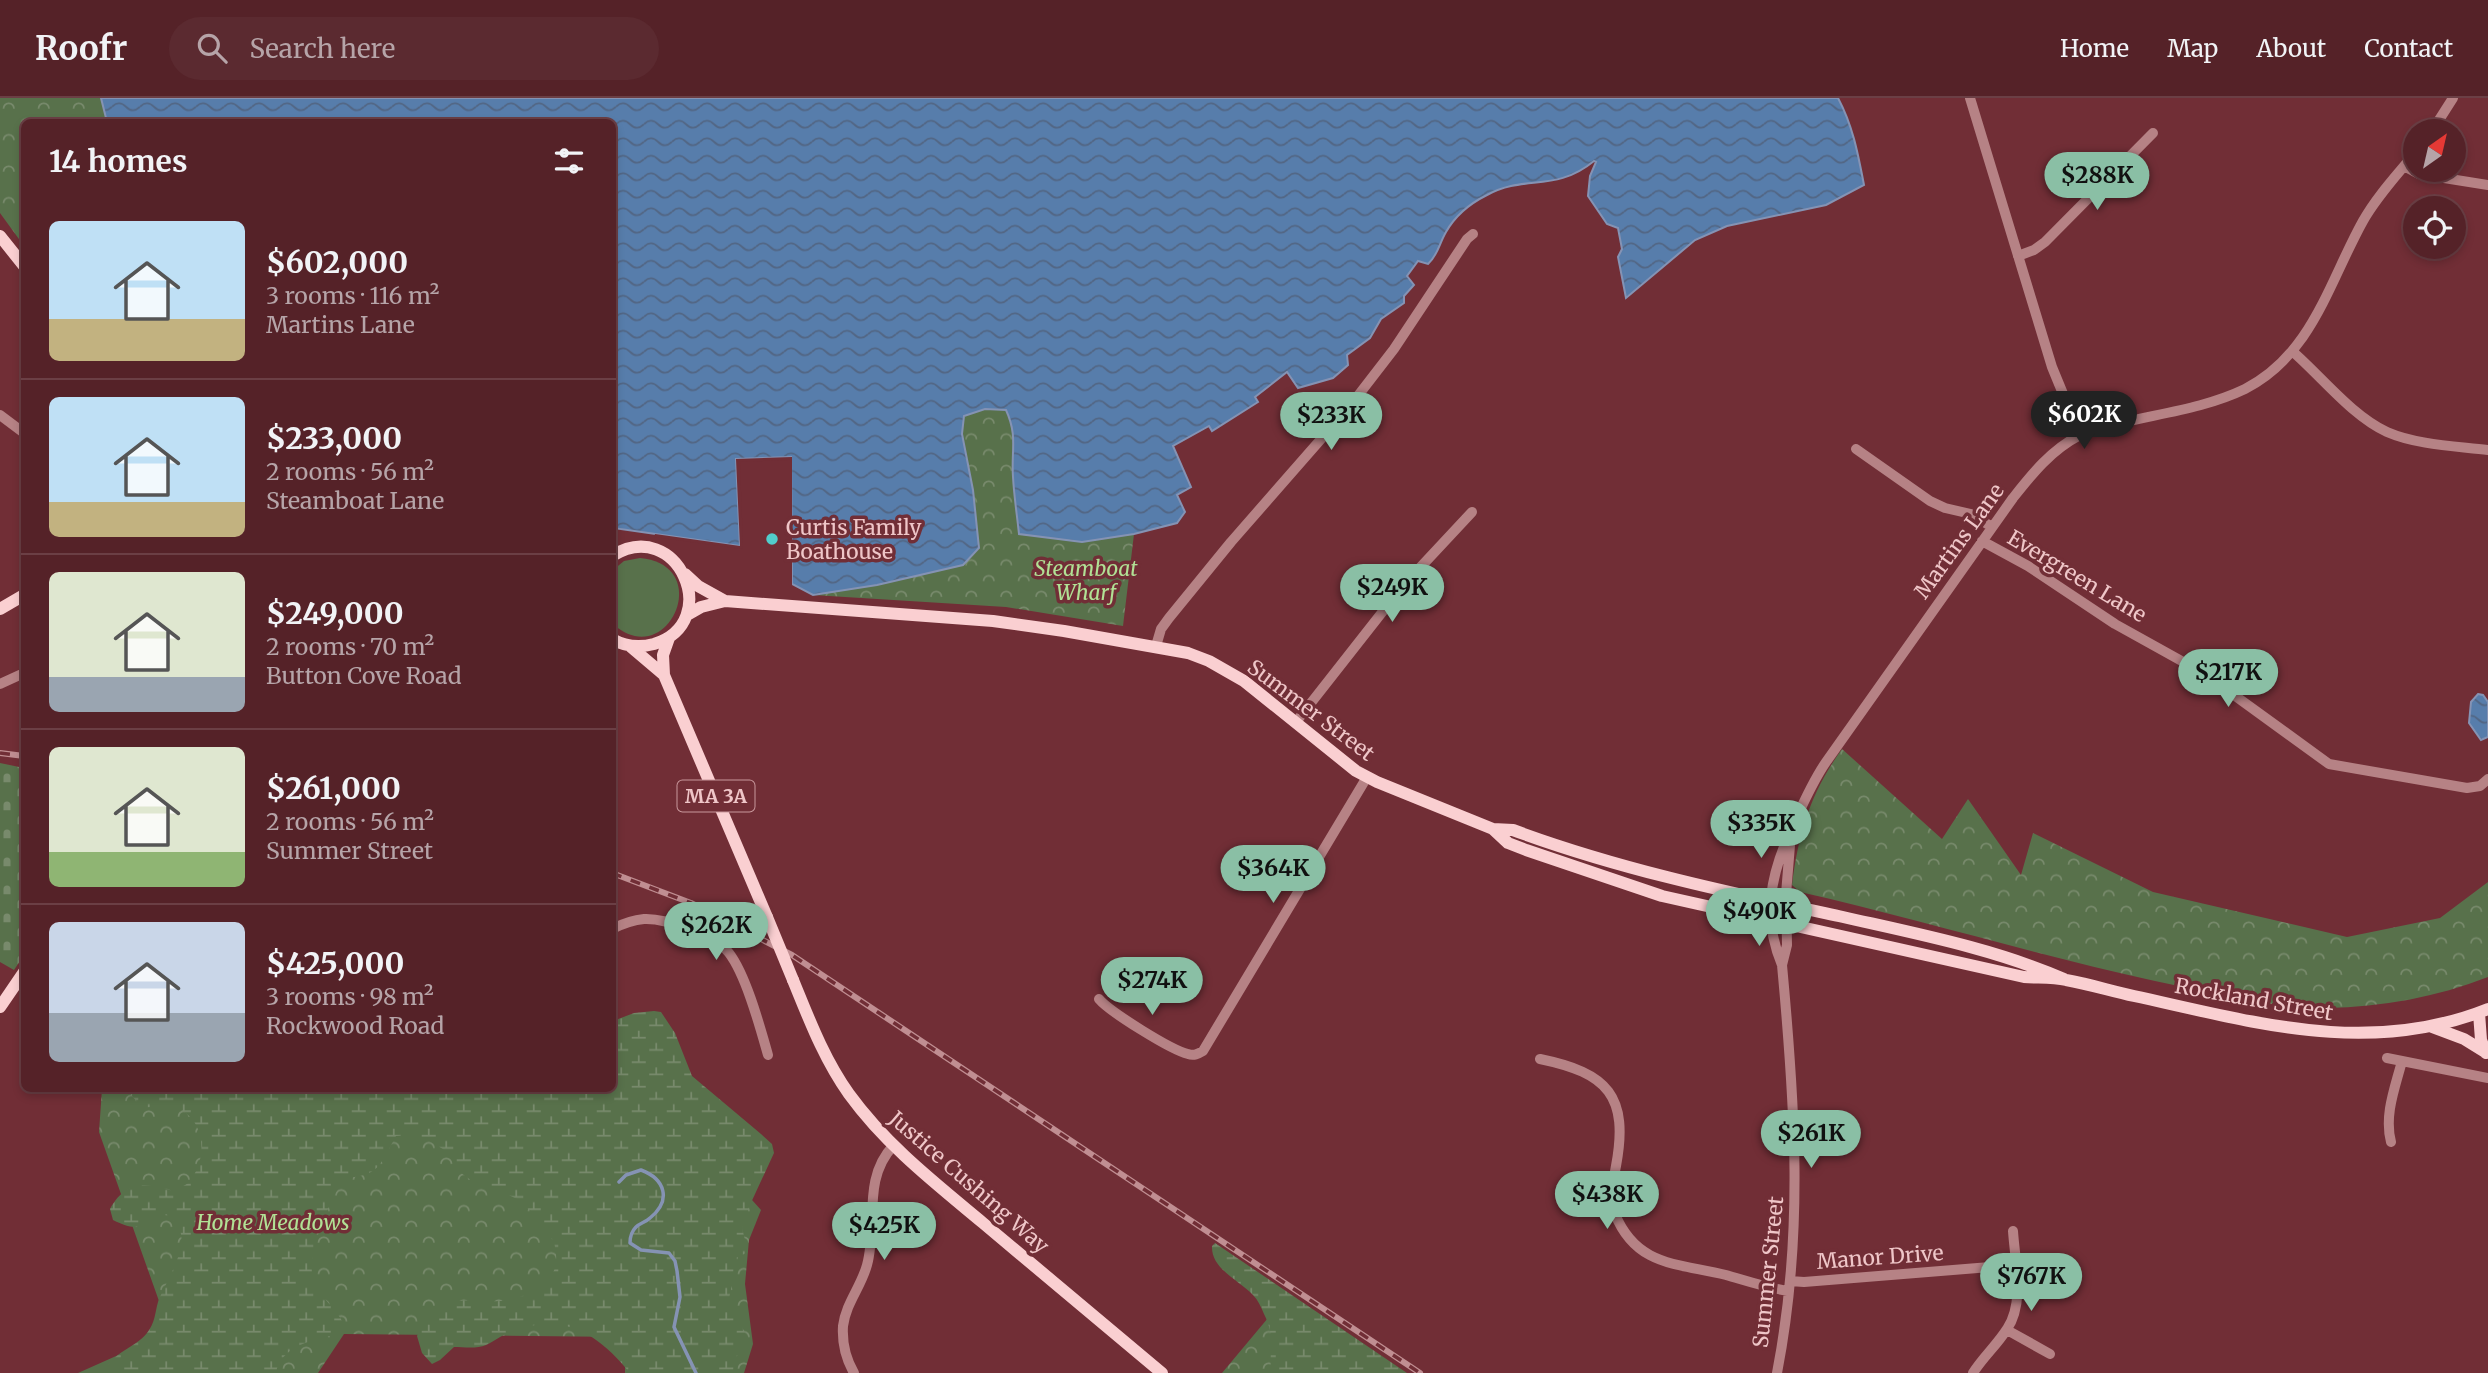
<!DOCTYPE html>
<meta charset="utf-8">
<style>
:root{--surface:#552228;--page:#5b2a30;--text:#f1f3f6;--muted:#b6a4a8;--line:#6b3f45;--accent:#8abfa5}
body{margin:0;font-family:Merriweather,serif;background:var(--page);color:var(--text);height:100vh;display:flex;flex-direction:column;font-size:26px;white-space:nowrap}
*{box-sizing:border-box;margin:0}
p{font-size:23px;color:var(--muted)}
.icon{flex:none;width:38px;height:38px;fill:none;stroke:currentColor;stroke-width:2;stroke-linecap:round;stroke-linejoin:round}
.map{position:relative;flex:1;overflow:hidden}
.details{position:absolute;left:21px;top:21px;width:595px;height:973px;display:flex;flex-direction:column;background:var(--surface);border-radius:10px;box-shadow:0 4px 10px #0003,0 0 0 2px var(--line)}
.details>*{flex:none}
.needle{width:46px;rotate:34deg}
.fabs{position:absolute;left:2403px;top:21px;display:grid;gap:14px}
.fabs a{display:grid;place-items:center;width:63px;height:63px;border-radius:50%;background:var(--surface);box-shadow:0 4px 10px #0003,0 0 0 2px var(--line);font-size:35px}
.price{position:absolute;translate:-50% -60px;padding:0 16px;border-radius:24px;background:var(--accent);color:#111;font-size:23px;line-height:46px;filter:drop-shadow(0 2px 4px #0008)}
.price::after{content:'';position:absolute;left:50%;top:42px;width:21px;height:16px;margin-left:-10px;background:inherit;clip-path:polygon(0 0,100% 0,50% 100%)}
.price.current{background:#222;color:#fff}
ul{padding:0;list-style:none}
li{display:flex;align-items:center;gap:21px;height:175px;padding:0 28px}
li+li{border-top:2px solid var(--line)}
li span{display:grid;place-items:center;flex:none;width:196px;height:140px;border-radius:10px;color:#555}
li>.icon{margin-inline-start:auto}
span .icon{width:84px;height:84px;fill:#fffc;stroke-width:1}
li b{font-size:30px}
h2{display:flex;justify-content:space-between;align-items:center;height:84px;padding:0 28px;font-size:30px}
header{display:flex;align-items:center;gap:42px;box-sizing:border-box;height:98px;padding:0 35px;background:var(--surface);border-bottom:2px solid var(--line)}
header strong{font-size:33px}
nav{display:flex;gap:38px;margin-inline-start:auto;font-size:24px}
.search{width:490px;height:63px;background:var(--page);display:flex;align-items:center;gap:18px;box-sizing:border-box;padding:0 24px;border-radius:38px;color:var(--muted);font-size:26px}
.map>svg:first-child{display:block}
</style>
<header>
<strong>Roofr</strong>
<div class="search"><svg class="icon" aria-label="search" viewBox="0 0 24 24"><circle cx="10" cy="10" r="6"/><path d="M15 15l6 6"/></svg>Search here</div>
<nav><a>Home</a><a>Map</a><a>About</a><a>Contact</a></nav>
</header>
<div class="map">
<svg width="2488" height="1275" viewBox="0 0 2488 1275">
<defs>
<pattern id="forest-crowns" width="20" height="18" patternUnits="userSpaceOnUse" patternTransform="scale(1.75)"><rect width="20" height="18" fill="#58714b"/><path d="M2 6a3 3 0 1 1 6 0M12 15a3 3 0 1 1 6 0" fill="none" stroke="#788a6c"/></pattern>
<pattern id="wetland-marsh" width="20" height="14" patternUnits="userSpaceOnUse" patternTransform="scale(1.75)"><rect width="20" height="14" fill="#58714b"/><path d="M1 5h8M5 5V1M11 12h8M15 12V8" fill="none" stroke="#788a6c"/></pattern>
<pattern id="cemetery-stones" width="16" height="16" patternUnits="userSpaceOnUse" patternTransform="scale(1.75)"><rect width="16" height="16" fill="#58714b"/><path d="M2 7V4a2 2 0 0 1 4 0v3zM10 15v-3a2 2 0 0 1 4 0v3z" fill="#788a6c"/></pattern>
<pattern id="water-waves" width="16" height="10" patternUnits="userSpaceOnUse" patternTransform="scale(1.75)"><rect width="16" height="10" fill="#577dab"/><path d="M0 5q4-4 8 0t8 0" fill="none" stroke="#526684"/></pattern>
</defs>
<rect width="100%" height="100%" fill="#712e36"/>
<path fill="#58714b" d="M 640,460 C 716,467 667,575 613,526 L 613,472 L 624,463 Z"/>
<path fill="url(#forest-crowns)" d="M 0,0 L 101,0 L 107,24 L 24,24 L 24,148 L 0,115 Z
M 998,310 L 1006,312 L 1015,339 L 1013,379 L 1019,436 L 1082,444 L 1134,436 L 1123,528 L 1006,509 L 813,497 L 877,487 L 963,467 L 979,451 L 973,392 L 962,336 L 964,318 L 985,311 Z
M 1842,651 L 1942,741 L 1968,701 L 2021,777 L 2033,735 L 2153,794 L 2347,839 L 2440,820 L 2488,784 L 2488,879 C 2437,899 2382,909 2327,910 C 2268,910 2212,895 2155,883 C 2036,857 1919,821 1800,794 L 1792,787 C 1799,733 1810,696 1842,651 Z
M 613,947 L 761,1112 L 749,1142 L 745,1186 L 753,1246 L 744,1275 L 625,1275 L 625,1239 L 344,1236 L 318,1275 L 78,1275 L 170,1234 L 99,1034 L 102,991 L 612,990 Z
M 1284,1201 L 1400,1275 L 1222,1275 Z"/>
<path fill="url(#wetland-marsh)" d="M 654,913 L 661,914 L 675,935 L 692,978 L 761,1036 L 772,1046 L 774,1055 L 749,1109 L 742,1130 L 748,1154 L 738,1159 L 728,1205 L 731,1215 L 740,1225 L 749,1243 L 736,1259 L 733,1275 L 630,1275 C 598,1235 562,1213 511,1234 C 502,1237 495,1243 486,1247 C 477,1251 464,1249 454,1249 L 440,1262 L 432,1266 L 422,1255 L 417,1238 C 421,1229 427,1217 436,1211 C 457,1197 478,1205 501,1203 C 521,1201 553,1189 556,1165 C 557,1158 555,1150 554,1143 L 547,1137 L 532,1114 L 517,1101 L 494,1090 L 483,1089 L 466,1079 L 457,1071 L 446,1053 L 428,1042 L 408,1037 L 396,1038 C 380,1067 379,1078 345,1080 C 330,1099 304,1162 314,1185 C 321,1200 336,1210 343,1225 L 335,1237 C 313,1241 280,1249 276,1275 L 104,1275 C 112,1254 135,1250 147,1235 C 155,1225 155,1215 158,1204 C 167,1179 201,1135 166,1117 C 141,1127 139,1135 113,1122 L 110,1111 C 126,1082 146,1085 173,1093 C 178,1090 185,1088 188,1085 C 207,1064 207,1026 181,1012 C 170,1006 154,1010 142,1009 L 131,997 L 132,991 L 612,990 L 613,923 L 634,915 Z
M 1215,1145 L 1407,1275 L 1271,1275 C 1269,1250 1276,1240 1264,1216 C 1261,1209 1258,1202 1253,1197 C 1239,1182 1211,1171 1212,1148 Z"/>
<path fill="url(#cemetery-stones)" d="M 0,665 L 24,670 L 24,857 L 14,872 L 0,864 Z"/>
<path fill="url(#water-waves)" stroke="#8593b4" stroke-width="2" d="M 101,0 L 1838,0 C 1853,28 1858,56 1864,87 L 1826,107 L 1727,128 L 1695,142 L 1626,200 L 1618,159 L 1622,151 L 1618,130 L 1607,126 L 1588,98 L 1590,78 L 1596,64 L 1594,63 C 1555,95 1525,76 1487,97 C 1471,105 1455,118 1446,134 C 1439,146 1438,157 1428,166 L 1418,163 L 1407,178 L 1414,187 L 1404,198 L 1404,205 L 1381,221 L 1370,240 L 1347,257 L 1348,267 L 1333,280 L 1298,290 L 1287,274 L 1255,299 L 1258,304 L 1212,333 L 1209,328 L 1173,348 L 1191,389 L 1177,397 L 1185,414 L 1177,425 L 1134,436 L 1082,444 L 1019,436 C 1017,417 1014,398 1013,379 C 1011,353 1018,338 1006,312 L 985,311 L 964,318 L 962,336 L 973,392 L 979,450 L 963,467 L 877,487 L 813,497 L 792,486 L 791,359 L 736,361 L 740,448 L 613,430 L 612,24 L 107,24 Z
M 2478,596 L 2483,597 L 2488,604 L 2488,639 L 2481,642 L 2469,625 L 2471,604 Z"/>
<path fill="#712e36" d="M 792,359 L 792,490 L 788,486 L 788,362 L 740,364 L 743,448 L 742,451 L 654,439 L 655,436 L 740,448 L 736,361 Z"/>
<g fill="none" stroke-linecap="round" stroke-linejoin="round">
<path stroke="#8593b4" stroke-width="3.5" d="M 619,1084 L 626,1077 L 641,1072 C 665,1081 672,1102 650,1120 C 646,1124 640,1125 636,1129 C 631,1134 630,1139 630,1145 L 641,1152 L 669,1155 L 675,1163 L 677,1173 L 680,1199 L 674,1229 L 696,1275"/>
<path stroke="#b68285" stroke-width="10" d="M 1970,0 L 2052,269 L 2080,337
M 2432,33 L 2453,0
M 2404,68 L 2419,76 L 2488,87
M 2018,158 L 2034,152 L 2045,144 L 2153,35
M 2292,253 C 2321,278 2352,318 2387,334 C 2417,347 2455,348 2488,352
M 0,317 L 24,335
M 1856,351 L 1930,403 L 1945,410 L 1971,416 L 1992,429
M 1982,443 L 2028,468 L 2115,526 L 2205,576 L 2329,666 L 2467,690 L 2480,688 L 2488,681
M 1156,548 L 1161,531 L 1169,520 L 1231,444 L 1350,308 L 1394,251 L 1467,141 L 1473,136
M 0,586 L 24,575
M 1296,624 L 1402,489 L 1472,414
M 612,831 C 622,826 633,822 644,821 C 665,820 715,837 729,855 C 746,877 760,929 768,957
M 1782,867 C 1762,819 1770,778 1791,732 C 1802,708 1811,686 1826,664 L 2013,400 C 2032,376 2051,352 2080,337 C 2133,317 2193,316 2245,291 C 2312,257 2329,184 2363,123 C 2377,98 2397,77 2415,55
M 1099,901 C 1110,914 1171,952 1188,956 C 1194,958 1198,956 1203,953 L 1367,679
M 2387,960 L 2488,980
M 1540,961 C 1608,975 1629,998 1616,1068 C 1613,1084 1609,1100 1615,1116 C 1637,1170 1680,1165 1726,1177 C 1747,1183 1767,1190 1789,1193
M 2391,1044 C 2384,1017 2395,990 2402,963
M 1790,1183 L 1804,1184 L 2015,1167
M 2007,1232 L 2050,1256
M 854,1275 C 846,1261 842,1244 843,1228 C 846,1205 861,1189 867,1167 C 878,1127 862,1081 893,1048
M 1777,1275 C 1804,1136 1795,1007 1782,867 L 1787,847 L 1786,796 L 1791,735
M 1973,1275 C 1983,1259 1997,1247 2007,1231 C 2025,1205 2015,1164 2013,1133"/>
<path stroke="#facfd1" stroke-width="12" d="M 0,138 L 24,168
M 612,458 C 677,417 725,524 654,546 C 639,550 626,549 612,541
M 685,476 L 698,488 L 725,503
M 0,511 L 24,497
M 687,517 L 701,509 L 725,503 L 993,523 L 1064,533 L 1188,555 L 1209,563 L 1244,583 L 1356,673 L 1377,684 L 1493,731 L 1513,732 C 1621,772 1732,795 1843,819 C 1918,836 1995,851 2064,881
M 669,540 L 663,557 L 664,577 L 767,819
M 631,549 L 664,577
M 1493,731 L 1508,745 L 1526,752 L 1662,798 L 2024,879 C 2038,880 2053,879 2066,882 C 2089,886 2111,893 2134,898 C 2254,924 2368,959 2488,911
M 793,882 C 809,921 824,961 849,996 C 886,1047 935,1085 983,1125 C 1042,1175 1102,1225 1162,1275
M 0,909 L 24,874
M 2479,915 L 2481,942 L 2486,955
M 2432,929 L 2464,941 L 2485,954"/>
<defs>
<path id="rail" d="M 0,655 L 24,658
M 612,775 L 691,805 L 792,857 L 1420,1275"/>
</defs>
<use href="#rail" stroke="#c08e92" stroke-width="6"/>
<use href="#rail" stroke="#712e36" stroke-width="3.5" stroke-dasharray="10" stroke-linecap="butt"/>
<path stroke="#facfd1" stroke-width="12" d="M 767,819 L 793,882"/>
</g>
<circle fill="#52cdcc" stroke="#712e36" stroke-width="2.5" cx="772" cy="441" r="7"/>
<g text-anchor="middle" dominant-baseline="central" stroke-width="7" stroke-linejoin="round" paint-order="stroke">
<rect fill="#712e36" stroke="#c9989c" stroke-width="2" x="677.5" y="682.5" width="77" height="31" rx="5"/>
<g font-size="19" font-weight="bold" fill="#efc6c8">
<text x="716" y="698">MA 3A</text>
</g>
<g font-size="21" fill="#efc6c8" stroke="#712e36" text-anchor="start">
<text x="786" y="429">Curtis Family<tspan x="786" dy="24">Boathouse</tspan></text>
</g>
<g font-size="21" fill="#efc6c8" stroke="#712e36">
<text transform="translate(1959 443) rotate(-54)">Martins Lane</text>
<text transform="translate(2077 478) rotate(31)">Evergreen Lane</text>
<text transform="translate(1311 612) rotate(37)">Summer Street</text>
<text transform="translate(2254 901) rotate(10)">Rockland Street</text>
<text transform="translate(969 1084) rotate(41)">Justice Cushing Way</text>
<text transform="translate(1880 1159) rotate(-4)">Manor Drive</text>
<text transform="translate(1768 1174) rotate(-84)">Summer Street</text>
</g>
<g font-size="21" font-style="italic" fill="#b1e195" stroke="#712e36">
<text x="1086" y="470">Steamboat<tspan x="1086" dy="24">Wharf</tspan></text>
<text x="273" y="1124">Home Meadows</text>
</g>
</g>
</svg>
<div class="fabs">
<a><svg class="needle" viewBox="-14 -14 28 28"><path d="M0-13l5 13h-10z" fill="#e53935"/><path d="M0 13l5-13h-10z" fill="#b6a4a8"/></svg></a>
<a><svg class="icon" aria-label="locate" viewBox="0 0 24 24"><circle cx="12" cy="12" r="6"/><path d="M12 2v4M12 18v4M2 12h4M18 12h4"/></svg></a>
</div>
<b class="price" style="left:2097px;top:114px">$288K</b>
<b class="price current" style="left:2084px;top:353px">$602K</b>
<b class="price" style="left:1331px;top:354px">$233K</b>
<b class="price" style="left:1392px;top:526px">$249K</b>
<b class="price" style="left:2228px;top:611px">$217K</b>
<b class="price" style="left:1761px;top:762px">$335K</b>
<b class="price" style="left:1273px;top:807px">$364K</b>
<b class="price" style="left:1759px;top:850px">$490K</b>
<b class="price" style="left:716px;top:864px">$262K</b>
<b class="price" style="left:1152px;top:919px">$274K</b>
<b class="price" style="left:1811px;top:1072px">$261K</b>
<b class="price" style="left:1607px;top:1133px">$438K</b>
<b class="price" style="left:884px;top:1164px">$425K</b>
<b class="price" style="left:2031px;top:1215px">$767K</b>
<section class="details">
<h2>14 homes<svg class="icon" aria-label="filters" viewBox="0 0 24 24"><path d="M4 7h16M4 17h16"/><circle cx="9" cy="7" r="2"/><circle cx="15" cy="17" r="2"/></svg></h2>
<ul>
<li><span style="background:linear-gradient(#bfe0f5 70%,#c2b280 0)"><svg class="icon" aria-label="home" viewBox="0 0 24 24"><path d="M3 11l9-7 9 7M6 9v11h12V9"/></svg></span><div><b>$602,000</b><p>3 rooms · 116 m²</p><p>Martins Lane</p></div></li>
<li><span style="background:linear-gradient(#bfe0f5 75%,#c2b280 0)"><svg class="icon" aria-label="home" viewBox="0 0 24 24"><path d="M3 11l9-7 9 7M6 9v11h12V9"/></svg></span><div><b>$233,000</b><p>2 rooms · 56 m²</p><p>Steamboat Lane</p></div></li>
<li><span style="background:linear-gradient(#dfe7d0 75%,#9aa5b1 0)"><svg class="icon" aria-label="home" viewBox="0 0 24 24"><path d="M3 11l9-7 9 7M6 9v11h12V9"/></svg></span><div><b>$249,000</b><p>2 rooms · 70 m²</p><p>Button Cove Road</p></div></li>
<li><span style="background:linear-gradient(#dfe7d0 75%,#8fb573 0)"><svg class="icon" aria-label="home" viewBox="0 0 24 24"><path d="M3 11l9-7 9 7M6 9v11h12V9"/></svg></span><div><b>$261,000</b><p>2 rooms · 56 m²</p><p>Summer Street</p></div></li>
<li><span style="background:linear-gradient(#c9d6e8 65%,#9aa5b1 0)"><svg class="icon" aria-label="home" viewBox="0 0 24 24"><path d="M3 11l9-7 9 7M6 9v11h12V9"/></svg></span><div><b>$425,000</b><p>3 rooms · 98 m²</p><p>Rockwood Road</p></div></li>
</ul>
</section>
</div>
